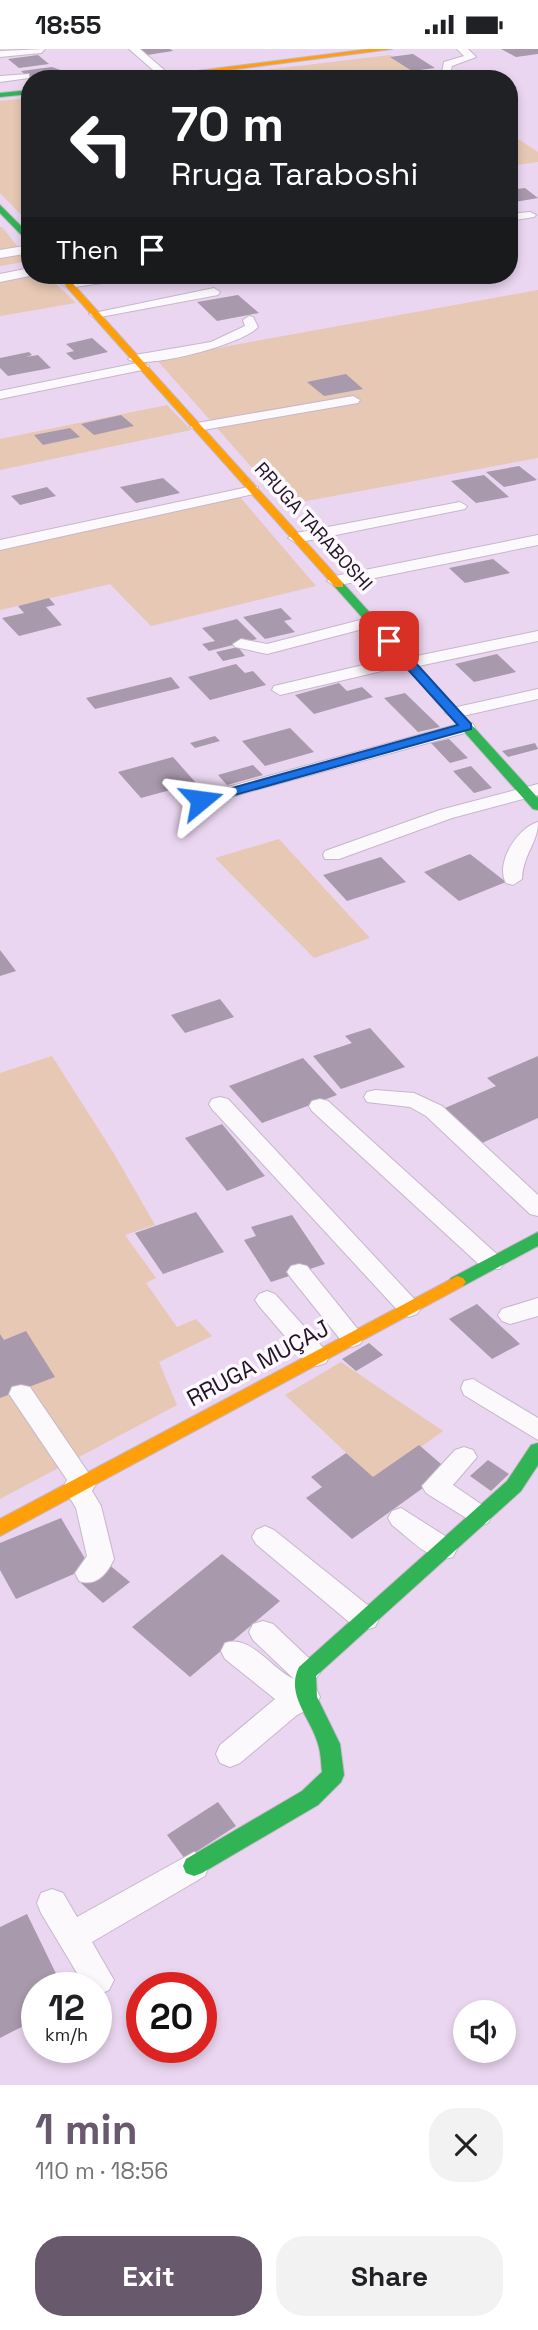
<!DOCTYPE html>
<html lang="en">
<head>
<meta charset="utf-8">
<style>
	body { margin:0; font-family:"Space Grotesk",sans-serif; background:#f2f2f2; color:#202124; height:100vh; display:flex; flex-direction:column; font-size:26px; white-space:nowrap }
	* { box-sizing:border-box; margin:0 }
	p { font-size:23px; color:#757577 }
	.icon { flex:none; width:38px; height:38px; fill:none; stroke:currentColor; stroke-width:2; stroke-linecap:round; stroke-linejoin:round }
	.map { position:relative; height:2036px; overflow:hidden }
	.drawer { display:flex; flex-direction:column; background:#fff; flex:1 }
	.drawer>* { flex:none }
	.hud { position:absolute; left:21px; top:21px; width:497px; height:214px; border-radius:28px; box-shadow:0 4px 10px #0003; background:#202124; color:#fff; overflow:hidden }
	.controls { position:absolute; left:453px; top:1951px; display:grid; gap:14px }
	.controls a { display:grid; place-items:center; width:63px; height:63px; border-radius:50%; background:#fff; box-shadow:0 4px 10px #0003; font-size:35px }
	.speed { position:absolute; left:21px; top:1923px; display:flex; gap:14px; font-size:35px; font-weight:700; text-align:center }
	.speed>* { display:grid; place-content:center; width:91px; height:91px; border-radius:50%; background:#fff; box-shadow:0 4px 10px #0003; line-height:1 }
	.speed small { font-size:18px; font-weight:400 }
	.speed .limit { border:10px solid #d22; background:#fff; color:#111 }
	.pin { position:absolute; display:grid; place-items:center; width:60px; height:60px; color:#fff; margin:-30px; border-radius:14px; box-shadow:0 4px 10px #0006 }
	.me { position:absolute; width:77px; margin:-38px; rotate:74deg; stroke-linejoin:round; filter:drop-shadow(0 0 5px #0008) }
	.turn { display:flex; align-items:center; gap:24px; height:147px; padding:0 35px; font-size:32px }
	.turn .icon { width:91px; height:91px; stroke-width:2.5 }
	.turn b { display:block; font-size:49px; line-height:60px }
	.then { display:flex; align-items:center; height:66px; padding:0 35px; background:#0003; gap:14px; font-size:26px }
	.round { display:grid; place-items:center; flex:none; width:74px; height:74px; border-radius:28px; background:#f2f2f2 }
	.overview { display:flex; align-items:center; justify-content:space-between; height:119px; padding:0 35px }
	h1 { font-size:42px; font-weight:800; line-height:52px; color:#68596d }
	.button { display:flex; gap:14px; margin-top:auto; padding:14px 35px }
	.button a { flex:1; height:80px; border-radius:28px; background:#68596d; color:#fff; font-size:28px; font-weight:800; line-height:80px; text-align:center }
	.button a+a { background:#f2f2f2; color:#202124 }
	.status { display:flex; justify-content:space-between; align-items:center; height:49px; padding:0 35px; background:#fff; direction:ltr }
	.status svg { height:19px; fill:currentColor }
	.map>svg:first-child { display:block }
	.green { fill:#e6c8b4 }
	.building { fill:#a899ac }
	.lines { fill:none; stroke-linecap:round; stroke-linejoin:round }
	.lane-casing { stroke:#c6b7ca; stroke-width:2 }
	.fast-casing { stroke:#c6b7ca; stroke-width:2 }
	.slow-casing { stroke:#c6b7ca; stroke-width:2 }
	.lane { fill:#fcf9fd; fill-rule:evenodd }
	.fast { fill:#30b455; fill-rule:evenodd }
	.slow { fill:#ff9f0a; fill-rule:evenodd }
	.route { fill:#1a73e8; stroke:#114b97; stroke-width:2 }
	.labels { text-anchor:middle; stroke-width:7; stroke-linejoin:round; paint-order:stroke }
	.far-street-label { font-size:19px; fill:#221526; stroke:#fdf9fe }
	.street-label { font-size:23px; fill:#221526; stroke:#fdf9fe }
</style>
</head>
<body>
<div class="status"><b>18:55</b><svg viewBox="0 0 49 12"><path d="M0 12V9h3v3zM5 12V6h3v6zM10 12V3h3v9zM15 12V0h3v12zM26 1h20v11H26zM47 4h2v5h-2z"/></svg></div>
<div class="map">
<svg width="538" height="2036" viewBox="0 0 538 2036">
	<rect width="100%" height="100%" fill="#ead6f0"/>
	<g class="green">
		<polygon points="390,6 426,30 188,30"/>
		<polygon points="30,49 30,175 0,144 0,52"/>
		<polygon points="509,84 538,103 538,113 509,117"/>
		<polygon points="0,178 2,178 29,212 0,217"/>
		<polygon points="30,226 47,226 76,254 0,267 0,231"/>
		<polygon points="538,241 538,409 285,456 156,310"/>
		<polygon points="167,356 191,381 0,421 0,390"/>
		<polygon points="240,448 316,537 151,577 110,535 0,561 0,501"/>
		<polygon points="279,790 370,889 314,909 215,809"/>
		<polygon points="52,1007 113,1103 155,1176 125,1186 156,1229 146,1234 177,1278 196,1270 212,1287 159,1313 177,1356 0,1450 0,1024"/>
		<polygon points="341,1313 443,1382 375,1431 285,1346"/>
	</g>
	<g class="building">
		<polygon points="138,0 170,0 173,2 147,6"/>
		<polygon points="501,0 538,0 538,5 516,8"/>
		<polygon points="413,5 435,19 412,22 390,8"/>
		<polygon points="38,6 49,15 19,19 8,10"/>
		<polygon points="52,18 66,23 58,24 61,27 30,30 21,22"/>
		<polygon points="525,139 538,149 509,154 509,141"/>
		<polygon points="178,226 220,226 224,229 188,235"/>
		<polygon points="238,246 259,264 217,272 197,253"/>
		<polygon points="92,289 108,303 74,311 66,304 74,302 66,295"/>
		<polygon points="29,303 32,306 26,308 38,306 51,319 8,327 0,319 0,309"/>
		<polygon points="346,325 363,340 324,347 307,333"/>
		<polygon points="121,366 134,377 94,386 81,375"/>
		<polygon points="70,379 80,388 43,396 34,386"/>
		<polygon points="519,417 537,431 504,438 486,423"/>
		<polygon points="484,426 509,448 476,454 451,432"/>
		<polygon points="163,429 180,444 136,454 120,438"/>
		<polygon points="47,438 56,447 20,456 11,447"/>
		<polygon points="493,510 510,524 465,534 449,519"/>
		<polygon points="49,549 55,556 46,558 62,576 19,587 2,569 24,564 18,557"/>
		<polygon points="281,559 292,570 284,572 295,583 265,590 243,568"/>
		<polygon points="237,570 257,590 209,602 202,595 215,592 202,579"/>
		<polygon points="238,598 245,607 223,612 216,603"/>
		<polygon points="497,605 516,623 474,633 455,615"/>
		<polygon points="236,615 245,624 253,622 266,636 210,651 188,628"/>
		<polygon points="171,628 180,639 95,660 86,649"/>
		<polygon points="339,634 347,642 362,638 373,648 314,665 295,646"/>
		<polygon points="405,644 440,678 418,683 384,649"/>
		<polygon points="290,679 314,703 265,717 242,692"/>
		<polygon points="215,687 220,692 195,699 190,694"/>
		<polygon points="449,690 468,709 450,714 431,694"/>
		<polygon points="535,694 538,700 508,708 502,702"/>
		<polygon points="173,708 196,734 141,749 118,723"/>
		<polygon points="253,716 263,726 227,736 218,726"/>
		<polygon points="471,717 492,739 474,744 453,722"/>
		<polygon points="470,805 506,833 459,852 424,823"/>
		<polygon points="381,808 406,833 347,852 323,826"/>
		<polygon points="0,901 16,922 0,927"/>
		<polygon points="220,950 234,968 185,984 171,966"/>
		<polygon points="370,979 405,1018 341,1040 313,1007 352,994 345,987"/>
		<polygon points="538,1007 538,1069 482,1094 445,1059 496,1037 487,1029"/>
		<polygon points="303,1009 337,1046 262,1074 229,1037"/>
		<polygon points="222,1075 265,1127 227,1142 185,1089"/>
		<polygon points="196,1163 224,1203 163,1225 135,1184"/>
		<polygon points="292,1166 325,1215 271,1233 244,1191 256,1187 251,1178"/>
		<polygon points="477,1255 520,1295 492,1310 449,1270"/>
		<polygon points="26,1282 55,1328 0,1349 0,1285 4,1291"/>
		<polygon points="369,1294 383,1306 356,1322 342,1310"/>
		<polygon points="419,1396 448,1421 352,1490 306,1449 322,1438 311,1428 346,1404 373,1428"/>
		<polygon points="488,1411 509,1425 491,1442 470,1427"/>
		<polygon points="61,1469 90,1518 16,1550 0,1521 0,1494"/>
		<polygon points="222,1505 280,1552 190,1628 132,1578"/>
		<polygon points="107,1514 130,1533 103,1554 81,1534"/>
		<polygon points="218,1753 236,1777 185,1810 167,1786"/>
		<polygon points="27,1865 63,1939 37,1939 37,1970 0,1989 0,1878"/>
	</g>
	<g class="lines">
		<g class="lane-casing">
			<g id="lane">
				<polygon points="45,0 41,4 0,8 0,2"/>
				<polygon points="129,0 140,0 170,26 161,28"/>
				<polygon points="457,0 468,0 476,8 452,17 449,28 441,28 444,13 464,7"/>
				<polygon points="29,25 29,29 0,33 0,27"/>
				<polygon points="530,163 536,166 534,168 509,172 509,165"/>
				<polygon points="30,196 30,204 0,209 0,201"/>
				<polygon points="30,219 30,226 34,226 0,233 0,225"/>
				<polygon points="106,226 135,226 129,230 68,239 62,235"/>
				<polygon points="214,239 220,243 218,246 95,269 89,265"/>
				<path d="M249,267L253,268L258,278C244,295 143,322 128,310L135,306L211,293L245,277L243,271Z"/>
				<polygon points="142,313 149,317 147,320 0,350 0,342"/>
				<polygon points="353,347 360,351 358,354 197,382 190,378 197,374"/>
				<polygon points="253,437 258,438 258,444 0,501 0,491"/>
				<polygon points="460,453 467,457 465,460 296,494 288,489 296,484"/>
				<polygon points="538,486 538,496 335,537 327,532 335,527"/>
				<polygon points="372,568 380,573 378,576 267,605 235,598 233,595 241,590 267,595"/>
				<polygon points="538,582 538,592 409,619 403,617 280,646 272,641 274,637 406,606 412,608"/>
				<polygon points="538,640 538,650 454,669 445,664 448,660"/>
				<polygon points="466,673 472,674 475,678 472,682 201,756 192,751 195,747"/>
				<polygon points="538,735 538,746 452,769 339,810 325,810 323,806 325,802 440,761"/>
				<path d="M538,773C538,794 523,805 522,830L513,836L506,834C495,814 517,779 538,773Z"/>
				<polygon points="375,1041 414,1044 442,1057 538,1146 538,1167 530,1165 426,1067 410,1058 367,1053 364,1048 367,1043"/>
				<polygon points="220,1048 228,1050 417,1253 421,1259 417,1265 409,1268 401,1265 212,1060 209,1055 212,1050"/>
				<polygon points="320,1050 328,1052 500,1208 504,1214 500,1220 484,1220 312,1062 309,1057 312,1052"/>
				<polygon points="299,1215 307,1217 360,1283 364,1289 360,1295 352,1298 344,1295 291,1229 287,1223 291,1217"/>
				<polygon points="267,1242 275,1245 326,1302 329,1308 326,1314 317,1317 308,1314 259,1257 255,1251 259,1245"/>
				<polygon points="538,1249 538,1267 510,1275 502,1272 498,1266 502,1260"/>
				<polygon points="473,1330 538,1369 538,1391 464,1346 461,1339 464,1332"/>
				<path d="M21,1336L30,1338L96,1435L92,1442L101,1457L114,1510C107,1525 96,1538 79,1532L75,1524L87,1507L76,1459L63,1438L67,1431L9,1345L12,1338Z"/>
				<polygon points="464,1398 473,1401 477,1408 453,1436 488,1460 492,1467 488,1474 479,1477 426,1444 422,1437 455,1401"/>
				<path d="M401,1459L453,1492L457,1500L453,1508C432,1515 409,1489 392,1476L388,1469L392,1462Z"/>
				<polygon points="265,1477 274,1481 375,1562 379,1570 375,1578 365,1581 355,1578 256,1495 252,1488 256,1481"/>
				<path d="M263,1572L273,1575L316,1616L320,1624L313,1633L320,1648L316,1656L297,1666L240,1714L230,1718L220,1714L216,1705L220,1696L275,1650L225,1610L221,1602L225,1594C251,1585 272,1621 294,1630L253,1591L249,1583L253,1575Z"/>
				<polygon points="194,1803 205,1807 209,1817 205,1827 92,1893 114,1931 109,1941 98,1946 96,1939 86,1939 41,1864 37,1854 41,1844 52,1840 63,1844 77,1868"/>
			</g>
		</g>
		<g class="fast-casing">
			<g id="fast">
				<polygon points="30,41 30,45 0,48 0,44"/>
				<polygon points="0,156 30,186 30,195 0,164"/>
				<polygon points="339,532 343,534 538,749 538,761 533,760 335,538 333,536"/>
				<polygon points="538,1183 538,1197 463,1237 451,1237 448,1233 451,1229"/>
				<path d="M538,1394V1416L521,1442L316,1627L317,1648L340,1695L344,1726L341,1733L318,1756L202,1824L194,1827L186,1824L183,1817L186,1810L302,1742L322,1723C321,1714 321,1704 318,1695C311,1669 285,1646 299,1618L507,1432L531,1396Z"/>
			</g>
		</g>
		<g class="slow-casing">
			<g id="slow">
				<polygon points="370,0 392,0 159,30 134,30"/>
				<polygon points="56,226 65,226 343,534 343,538 335,538"/>
				<polygon points="457,1227 463,1229 466,1233 463,1237 0,1487 0,1470"/>
			</g>
		</g>
		<use href="#lane" class="lane"/>
		<use href="#fast" class="fast"/>
		<use href="#slow" class="slow"/>
	</g>
	<polygon class="route" points="385,590 394,590 471,675 471,680 206,754 196,754 196,749 458,676 385,595"/>
	<g class="labels">
		<g class="far-street-label">
			<text transform="translate(314 477) rotate(48)" y="7">RRUGA TARABOSHI</text>
		</g>
		<g class="street-label">
			<text transform="translate(258 1314) rotate(-28)" y="8">RRUGA MUÇAJ</text>
		</g>
	</g>
</svg>
<div class="controls">
<a><svg class="icon" aria-label="sound" viewBox="0 0 24 24"><path d="M4 9h4l5-4v14l-5-4H4zM17 9q2 3 0 6"/></svg></a>
</div>
<div class="speed"><div>12<small>km/h</small></div><div class="limit">20</div></div>
<div class="pin" style="left:389px;top:592px;background:#d93025"><svg class="icon" aria-label="arrive" viewBox="0 0 24 24"><path d="M6 21V4h12l-3 4 3 4H6"/></svg></div>
<svg class="me" style="left:201px;top:751px" viewBox="-20 -20 40 40"><path d="M0-17L14 15 0 8-14 15z" fill="#1a73e8" stroke="#fff" stroke-width="4"/></svg>
<div class="hud">
<div class="turn"><svg class="icon" aria-label="left" viewBox="0 0 24 24"><path d="M17 20v-9H6M10 6l-5 5 5 5"/></svg><div><b>70 m</b>Rruga Taraboshi</div></div>
<div class="then">Then<svg class="icon" aria-label="arrive" viewBox="0 0 24 24"><path d="M6 21V4h12l-3 4 3 4H6"/></svg></div>
</div>
</div>
<section class="drawer">
<div class="overview"><div><h1>1 min</h1><p>110 m · 18:56</p></div><a class="round"><svg class="icon" aria-label="close" viewBox="0 0 24 24"><path d="M6 6l12 12M18 6L6 18"/></svg></a></div>
<div class="button"><a>Exit</a><a>Share</a></div>
</section>
</body>
</html>
